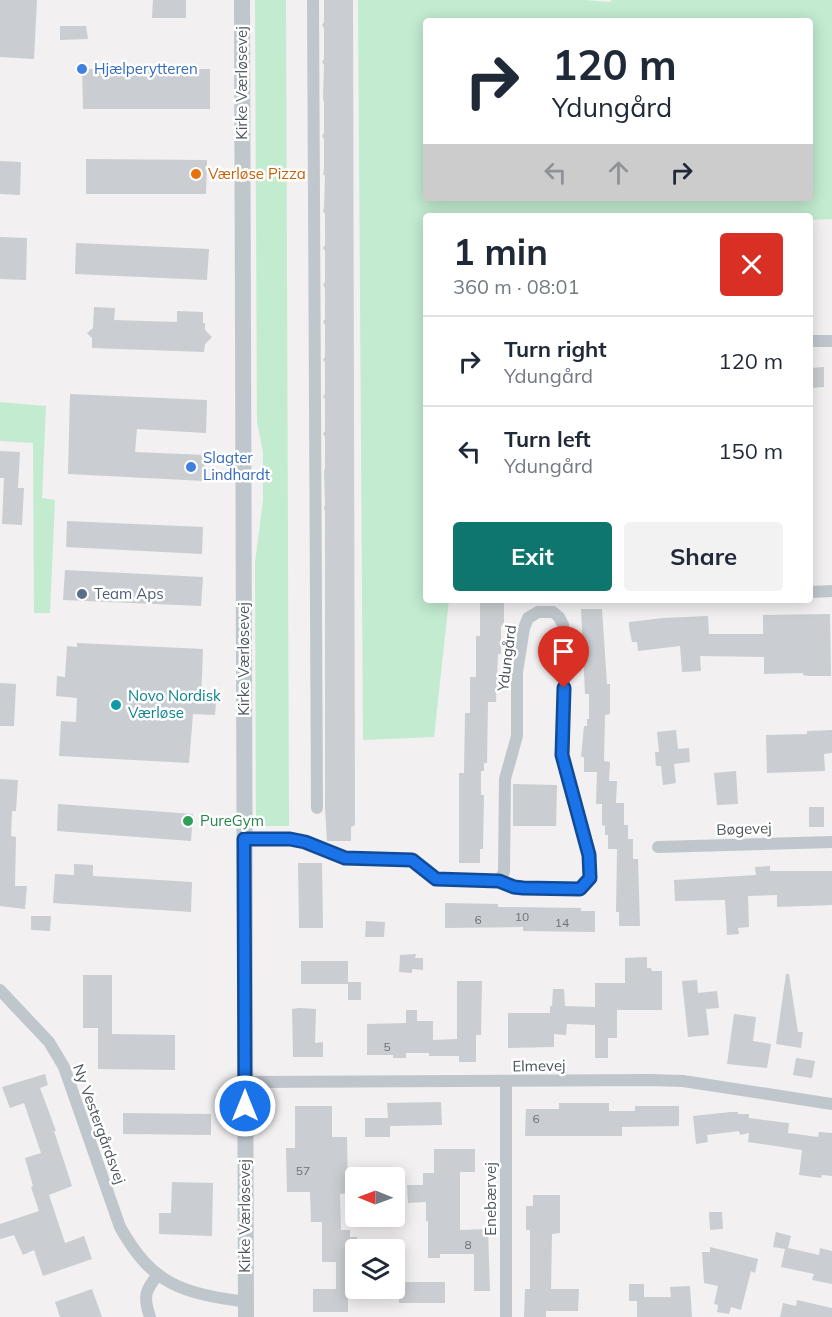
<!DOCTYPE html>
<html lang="en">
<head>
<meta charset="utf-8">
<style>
	body { margin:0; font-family:Mulish,sans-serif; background:#f2f2f3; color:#1f2937; height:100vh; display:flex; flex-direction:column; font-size:22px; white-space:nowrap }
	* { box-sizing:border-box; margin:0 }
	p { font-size:20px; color:#747a83 }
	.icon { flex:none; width:33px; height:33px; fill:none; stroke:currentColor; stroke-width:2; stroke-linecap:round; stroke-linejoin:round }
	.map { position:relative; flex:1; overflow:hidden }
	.drawer { position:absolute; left:423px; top:213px; width:390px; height:390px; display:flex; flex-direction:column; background:#fff; border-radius:6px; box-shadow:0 3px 15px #0003 }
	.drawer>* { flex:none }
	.guide { position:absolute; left:423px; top:18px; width:390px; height:183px; border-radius:6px; box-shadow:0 3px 15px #0003; background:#fff; color:#1f2937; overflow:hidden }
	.needle { width:39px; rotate:271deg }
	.controls { position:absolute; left:345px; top:1167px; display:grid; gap:12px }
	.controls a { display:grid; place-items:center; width:60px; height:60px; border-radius:6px; background:#fff; box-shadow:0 3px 15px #0003; font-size:30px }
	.pin { position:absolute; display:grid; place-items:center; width:51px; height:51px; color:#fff; margin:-62px -26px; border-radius:50% 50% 50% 0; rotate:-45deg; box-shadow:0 0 6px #0007 }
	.pin .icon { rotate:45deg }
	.me { position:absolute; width:66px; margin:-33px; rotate:0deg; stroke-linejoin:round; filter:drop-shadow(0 0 4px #0008) }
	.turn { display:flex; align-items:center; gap:21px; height:126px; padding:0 30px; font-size:27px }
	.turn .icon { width:78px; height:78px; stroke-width:2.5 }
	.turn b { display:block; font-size:42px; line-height:51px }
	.lanes { display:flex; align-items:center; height:57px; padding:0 30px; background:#0003; justify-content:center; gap:30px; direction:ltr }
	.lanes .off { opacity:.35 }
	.round { display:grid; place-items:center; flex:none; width:63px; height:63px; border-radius:6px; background:#f2f2f3 }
	.summary { display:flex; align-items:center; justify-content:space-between; height:102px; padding:0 30px }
	h1 { font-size:36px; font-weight:700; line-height:45px }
	.button { display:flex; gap:12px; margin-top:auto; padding:12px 30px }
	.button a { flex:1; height:69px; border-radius:6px; background:#0f766e; color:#fff; font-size:24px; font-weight:700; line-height:69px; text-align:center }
	.button a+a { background:#f2f2f3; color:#1f2937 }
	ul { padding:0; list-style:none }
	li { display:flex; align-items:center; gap:18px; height:90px; padding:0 30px; border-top:2px solid #e0e1e3 }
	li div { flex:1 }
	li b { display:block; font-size:22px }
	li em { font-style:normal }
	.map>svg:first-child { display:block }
	.green { fill:#c2ebd0; fill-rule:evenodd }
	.building { fill:#cacdd1 }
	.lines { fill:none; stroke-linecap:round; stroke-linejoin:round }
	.minor { stroke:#bfc7cd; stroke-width:12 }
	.tertiary { stroke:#bfc7cd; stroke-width:16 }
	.route-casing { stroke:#114b97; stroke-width:15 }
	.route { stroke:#1a73e8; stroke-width:10 }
	.shop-dot { fill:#3f7fe0; stroke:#fff; stroke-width:2 }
	.food-dot { fill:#e8710a; stroke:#fff; stroke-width:2 }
	.service-dot { fill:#5c6f8a; stroke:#fff; stroke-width:2 }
	.culture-dot { fill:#0f9aa8; stroke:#fff; stroke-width:2 }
	.leisure-dot { fill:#2e9e5b; stroke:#fff; stroke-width:2 }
	.labels { text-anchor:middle; stroke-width:5; stroke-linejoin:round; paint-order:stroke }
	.number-label { font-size:12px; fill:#697278 }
	.shop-label { font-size:15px; fill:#366cbe; stroke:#fff; text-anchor:start }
	.street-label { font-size:15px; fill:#49545b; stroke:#fff }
	.food-label { font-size:15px; fill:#c56008; stroke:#fff; text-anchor:start }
	.service-label { font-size:15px; fill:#4e5e75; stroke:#fff; text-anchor:start }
	.culture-label { font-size:15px; fill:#0d838f; stroke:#fff; text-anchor:start }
	.leisure-label { font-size:15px; fill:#27864d; stroke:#fff; text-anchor:start }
</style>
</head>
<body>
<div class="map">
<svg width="832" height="1317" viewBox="0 0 832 1317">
	<rect width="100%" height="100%" fill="#f2f0f0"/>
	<g class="green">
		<polygon points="255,0 286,0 289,826 256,826 255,563 263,500 263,452 257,422"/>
		<path d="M358,0H585L610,2L612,0H832V219L810,220V216H426V600H449L434,737L363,740ZM426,21H810V198H426Z"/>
		<polygon points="0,402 46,406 42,498 55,500 50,613 34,613 33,443 0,441"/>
	</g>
	<g class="building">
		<polygon points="0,0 37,0 34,59 0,57"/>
		<polygon points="153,0 186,0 186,18 152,18"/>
		<polygon points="324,0 353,0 355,825 351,827 351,841 327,841 325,808 325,511 324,508 325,505 324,471 325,468 325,437 323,434 325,431 325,399 323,397 325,394 325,362 323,360 325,357 325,325 323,322 325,319 325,288 323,285 325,282 325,251 323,248 325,245 325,214 323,211 324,208 325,176 323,174 324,170 324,139 322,136 324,133 324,102 323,99 324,65 322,62 324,59 324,28 322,25 324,22"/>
		<polygon points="60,26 86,26 88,39 60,40"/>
		<polygon points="82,69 210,69 210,109 83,109"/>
		<polygon points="86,159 207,160 206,194 86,194"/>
		<polygon points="0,161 21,162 20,195 0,194"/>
		<polygon points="0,237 27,238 26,280 0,279"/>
		<polygon points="76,243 209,249 207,280 75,274"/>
		<polygon points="94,307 115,308 114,320 177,322 177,311 203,312 203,323 205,323 205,330 212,337 205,344 204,352 92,348 92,338 87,333 93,328"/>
		<polygon points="824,367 824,387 810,388 810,368"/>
		<polygon points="70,394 207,400 206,433 137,429 135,452 205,455 204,481 68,474"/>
		<polygon points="0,451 20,452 18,488 24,488 22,525 2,524 4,478 0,478"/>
		<polygon points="67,521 203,527 202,554 66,547"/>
		<polygon points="65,570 203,577 201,606 63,600"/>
		<polygon points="480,600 504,600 504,626 501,626 501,654 498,654 496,702 488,702 487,763 484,763 484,771 481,771 481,795 484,795 483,849 480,849 480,863 459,863 459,773 464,773 465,713 470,713 470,677 476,677 476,636 480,636"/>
		<polygon points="581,609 602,609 607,684 610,684 610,714 605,715 604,761 610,762 609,781 617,781 616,803 624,803 624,825 628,825 628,839 633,839 633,859 638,859 640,926 619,926 619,912 616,912 617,849 608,849 608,835 605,835 605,826 602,825 602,804 596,804 597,772 584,772 584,757 581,757 584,726 587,726 587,719 589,719 589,694 585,694"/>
		<polygon points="830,614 831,676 808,676 803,675 803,673 764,674 764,657 700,656 701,671 682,672 680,646 638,651 637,642 632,642 629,627 629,622 663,618 708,616 709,634 763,634 763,615"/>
		<polygon points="77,643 203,649 201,701 216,702 215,715 193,714 189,763 59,756 61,721 76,722 77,698 56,696 57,676 65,677 67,646 77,647"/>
		<polygon points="0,683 16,684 14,726 0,726"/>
		<polygon points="676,730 678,749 689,748 690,762 674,764 676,783 663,785 661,766 656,766 655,752 659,752 657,732"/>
		<polygon points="832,730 832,753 824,754 825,771 767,773 766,735 807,734 807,731"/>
		<polygon points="736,771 738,804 717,805 714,773"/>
		<polygon points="0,779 18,780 16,811 12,811 11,836 16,837 15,886 27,886 25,909 0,906"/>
		<polygon points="513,784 557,785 556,826 513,826"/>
		<polygon points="58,804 193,814 191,841 57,831"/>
		<rect x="809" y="807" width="15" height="20"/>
		<polygon points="298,863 322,863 323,928 299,928"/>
		<polygon points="74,864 93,865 93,876 192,882 191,912 53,903 55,874 74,875"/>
		<polygon points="770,866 770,871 832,871 832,905 777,907 777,895 748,896 749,927 738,928 739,934 727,935 725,900 675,901 674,880 756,875 755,867"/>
		<polygon points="445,903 498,904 498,907 581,908 581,911 595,911 595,932 523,931 523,927 445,928"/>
		<polygon points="31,916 51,916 50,931 31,930"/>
		<polygon points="366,921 385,922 384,937 365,937"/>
		<polygon points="416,954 415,958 423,958 423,970 412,969 412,973 399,972 400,955"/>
		<polygon points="647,957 647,968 651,968 652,971 662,971 662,1010 617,1010 617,1038 608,1038 608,1058 595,1058 595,1025 567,1024 566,1035 554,1034 554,1047 508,1048 508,1013 550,1013 550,1006 552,1006 553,989 564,989 565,1006 595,1007 595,983 625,983 625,958"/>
		<rect x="301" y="961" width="47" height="23"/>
		<polygon points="786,974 789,974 798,1032 803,1032 801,1048 776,1044"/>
		<polygon points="83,975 112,975 112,1034 175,1035 175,1070 98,1069 98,1028 83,1028"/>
		<polygon points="697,980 698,993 717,991 719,1008 706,1009 709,1035 688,1037 682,981"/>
		<polygon points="457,981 482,981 481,1035 476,1035 476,1062 459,1062 459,1056 429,1056 429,1053 406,1053 406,1058 393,1058 393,1055 367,1055 367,1024 406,1023 406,1010 417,1010 417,1021 433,1021 433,1040 457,1039"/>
		<rect x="348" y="982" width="13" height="18"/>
		<polygon points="299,1008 316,1009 315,1043 323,1042 323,1057 293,1057 292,1009"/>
		<polygon points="734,1014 756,1017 753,1041 771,1044 767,1068 727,1064"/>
		<polygon points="796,1058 815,1061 812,1078 793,1075"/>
		<polygon points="45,1074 48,1085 40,1088 56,1131 54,1131 72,1186 49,1195 65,1243 84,1236 92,1259 43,1276 34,1250 23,1255 14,1235 0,1239 0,1224 39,1211 31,1187 33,1186 25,1158 41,1153 24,1103 10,1108 2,1087"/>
		<polygon points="441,1102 442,1125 390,1126 390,1137 365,1137 365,1118 388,1118 387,1103"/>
		<polygon points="559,1103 609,1103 609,1111 635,1111 635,1106 679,1106 679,1126 622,1127 622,1136 525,1136 526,1109 559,1109"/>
		<polygon points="295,1106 332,1106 332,1137 347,1137 348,1193 340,1194 341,1230 350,1230 350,1237 357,1237 357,1250 356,1292 348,1292 348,1312 313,1312 313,1289 336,1289 336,1262 322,1262 322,1222 311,1222 310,1192 287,1192 286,1148 295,1148"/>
		<polygon points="731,1112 738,1112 738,1114 749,1114 749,1118 789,1123 788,1133 818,1137 819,1132 832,1133 832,1176 822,1175 821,1178 799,1175 802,1150 748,1142 749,1133 740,1135 739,1131 707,1135 708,1142 696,1144 693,1116"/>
		<polygon points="123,1113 211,1114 211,1135 123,1134"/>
		<polygon points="434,1149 475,1149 475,1172 460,1172 460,1230 488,1229 490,1291 474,1291 474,1254 440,1254 440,1258 428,1258 428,1221 426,1221 426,1202 408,1203 407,1185 423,1185 423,1173 434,1173"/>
		<polygon points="172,1182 213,1183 212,1236 159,1234 159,1213 171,1213"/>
		<polygon points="533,1195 560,1195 560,1233 552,1234 551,1289 579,1289 578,1311 546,1311 546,1317 524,1317 525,1289 530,1289 530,1230 526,1230 526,1206 533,1206"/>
		<polygon points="709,1212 722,1212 723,1229 710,1230"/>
		<polygon points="776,1232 791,1236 788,1248 819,1255 820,1248 832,1251 832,1284 812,1280 814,1274 781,1267 785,1249 773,1247"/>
		<polygon points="710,1247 758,1259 755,1273 751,1271 741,1310 731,1307 729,1314 717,1312 718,1305 714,1304 718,1286 704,1283 702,1252 710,1252"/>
		<rect x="399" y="1282" width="46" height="21"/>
		<polygon points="629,1284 644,1284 644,1297 671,1297 670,1287 690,1286 692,1317 637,1317 637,1301 629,1301"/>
		<polygon points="92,1289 102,1317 60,1317 55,1302"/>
		<polygon points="797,1300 832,1308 832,1317 780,1317 783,1303 796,1306"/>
	</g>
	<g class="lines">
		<g class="minor">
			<polyline points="313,0 317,808"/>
			<polyline points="810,341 832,341"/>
			<polyline points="810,592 832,591"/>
			<polyline points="244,839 290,839 305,842 345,858 412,860 436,879 499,881 514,887 523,888 580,889 590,878 589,855 562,755 565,643 563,625 559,617 553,612 538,612 528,618 524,628 517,672 517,736 505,779 504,872 499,881"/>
			<polyline points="658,847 832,842"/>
			<path d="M0,990L49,1042L64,1067L120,1227C153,1286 183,1293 246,1302"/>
			<polyline points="506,1081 506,1317"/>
			<polyline points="245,1082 650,1080 683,1081 832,1104"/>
			<path d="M150,1317C143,1297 145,1290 158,1275"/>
		</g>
		<polyline class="tertiary" points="242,0 246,1317"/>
	</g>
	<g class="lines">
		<g class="route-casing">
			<polyline id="route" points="245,1106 244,839 290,839 305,842 345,858 412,860 436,879 499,881 514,887 523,888 580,889 590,878 589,855 562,755 564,688"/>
		</g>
		<use href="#route" class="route"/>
	</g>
	<g class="shop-dot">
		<circle cx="82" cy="69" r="6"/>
		<circle cx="191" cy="467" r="6"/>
	</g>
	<circle class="food-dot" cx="196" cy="174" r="6"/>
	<circle class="service-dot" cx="82" cy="594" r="6"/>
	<circle class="culture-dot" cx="116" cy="705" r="6"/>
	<circle class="leisure-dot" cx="188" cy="821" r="6"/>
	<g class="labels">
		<g class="number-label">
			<text x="522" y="921">10</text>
			<text x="478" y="924">6</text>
			<text x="562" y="927">14</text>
			<text x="387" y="1051">5</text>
			<text x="536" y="1123">6</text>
			<text x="303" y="1175">57</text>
			<text x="468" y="1249">8</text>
		</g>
		<g class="shop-label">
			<text x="94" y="74">Hjælperytteren</text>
			<text x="203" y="463">Slagter<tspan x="203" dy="17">Lindhardt</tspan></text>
		</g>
		<g class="street-label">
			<text transform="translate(242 83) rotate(-90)" y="5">Kirke Værløsevej</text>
			<text transform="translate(507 658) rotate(-83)" y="5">Ydungård</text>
			<text transform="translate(244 659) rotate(-90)" y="5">Kirke Værløsevej</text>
			<text transform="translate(744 829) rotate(-2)" y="5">Bøgevej</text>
			<text transform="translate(539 1066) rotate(-1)" y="5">Elmevej</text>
			<text transform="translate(99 1124) rotate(70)" y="5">Ny Vestergårdsvej</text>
			<text transform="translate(491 1199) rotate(-90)" y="5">Enebærvej</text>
			<text transform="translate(245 1216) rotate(-90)" y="5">Kirke Værløsevej</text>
		</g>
		<g class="food-label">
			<text x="208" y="179">Værløse Pizza</text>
		</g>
		<g class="service-label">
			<text x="94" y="599">Team Aps</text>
		</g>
		<g class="culture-label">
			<text x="128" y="701">Novo Nordisk<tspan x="128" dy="17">Værløse</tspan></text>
		</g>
		<g class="leisure-label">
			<text x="200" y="826">PureGym</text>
		</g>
	</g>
</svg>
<div class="controls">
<a><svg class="needle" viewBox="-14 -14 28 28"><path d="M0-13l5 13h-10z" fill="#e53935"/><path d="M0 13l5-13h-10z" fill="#747a83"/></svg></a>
<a><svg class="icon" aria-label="layers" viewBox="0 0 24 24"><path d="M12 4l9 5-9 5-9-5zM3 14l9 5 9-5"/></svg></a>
</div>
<div class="pin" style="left:564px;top:688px;background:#d93025"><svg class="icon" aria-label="arrive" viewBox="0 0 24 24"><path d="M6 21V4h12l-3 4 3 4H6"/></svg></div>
<svg class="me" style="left:245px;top:1106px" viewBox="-20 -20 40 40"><circle r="17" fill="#1a73e8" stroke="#fff" stroke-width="3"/><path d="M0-11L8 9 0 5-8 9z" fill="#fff"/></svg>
<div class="guide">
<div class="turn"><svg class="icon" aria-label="right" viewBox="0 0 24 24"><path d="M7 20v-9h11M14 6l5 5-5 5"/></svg><div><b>120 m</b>Ydungård</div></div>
<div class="lanes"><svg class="icon off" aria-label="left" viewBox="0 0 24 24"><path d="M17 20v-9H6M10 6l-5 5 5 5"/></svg><svg class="icon off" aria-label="ahead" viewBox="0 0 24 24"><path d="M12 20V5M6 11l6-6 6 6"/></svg><svg class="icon" aria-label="right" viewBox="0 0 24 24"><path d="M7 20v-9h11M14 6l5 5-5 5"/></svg></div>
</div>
<section class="drawer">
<div class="summary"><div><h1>1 min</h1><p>360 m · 08:01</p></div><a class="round" style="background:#d93025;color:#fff"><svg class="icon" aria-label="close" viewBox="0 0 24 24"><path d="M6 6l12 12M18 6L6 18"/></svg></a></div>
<ul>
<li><svg class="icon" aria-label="right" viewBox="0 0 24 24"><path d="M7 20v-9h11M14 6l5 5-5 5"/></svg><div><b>Turn right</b><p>Ydungård</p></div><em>120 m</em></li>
<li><svg class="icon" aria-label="left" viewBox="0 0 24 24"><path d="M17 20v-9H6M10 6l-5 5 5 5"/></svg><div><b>Turn left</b><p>Ydungård</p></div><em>150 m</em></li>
</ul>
<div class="button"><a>Exit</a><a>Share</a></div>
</section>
</div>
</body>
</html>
